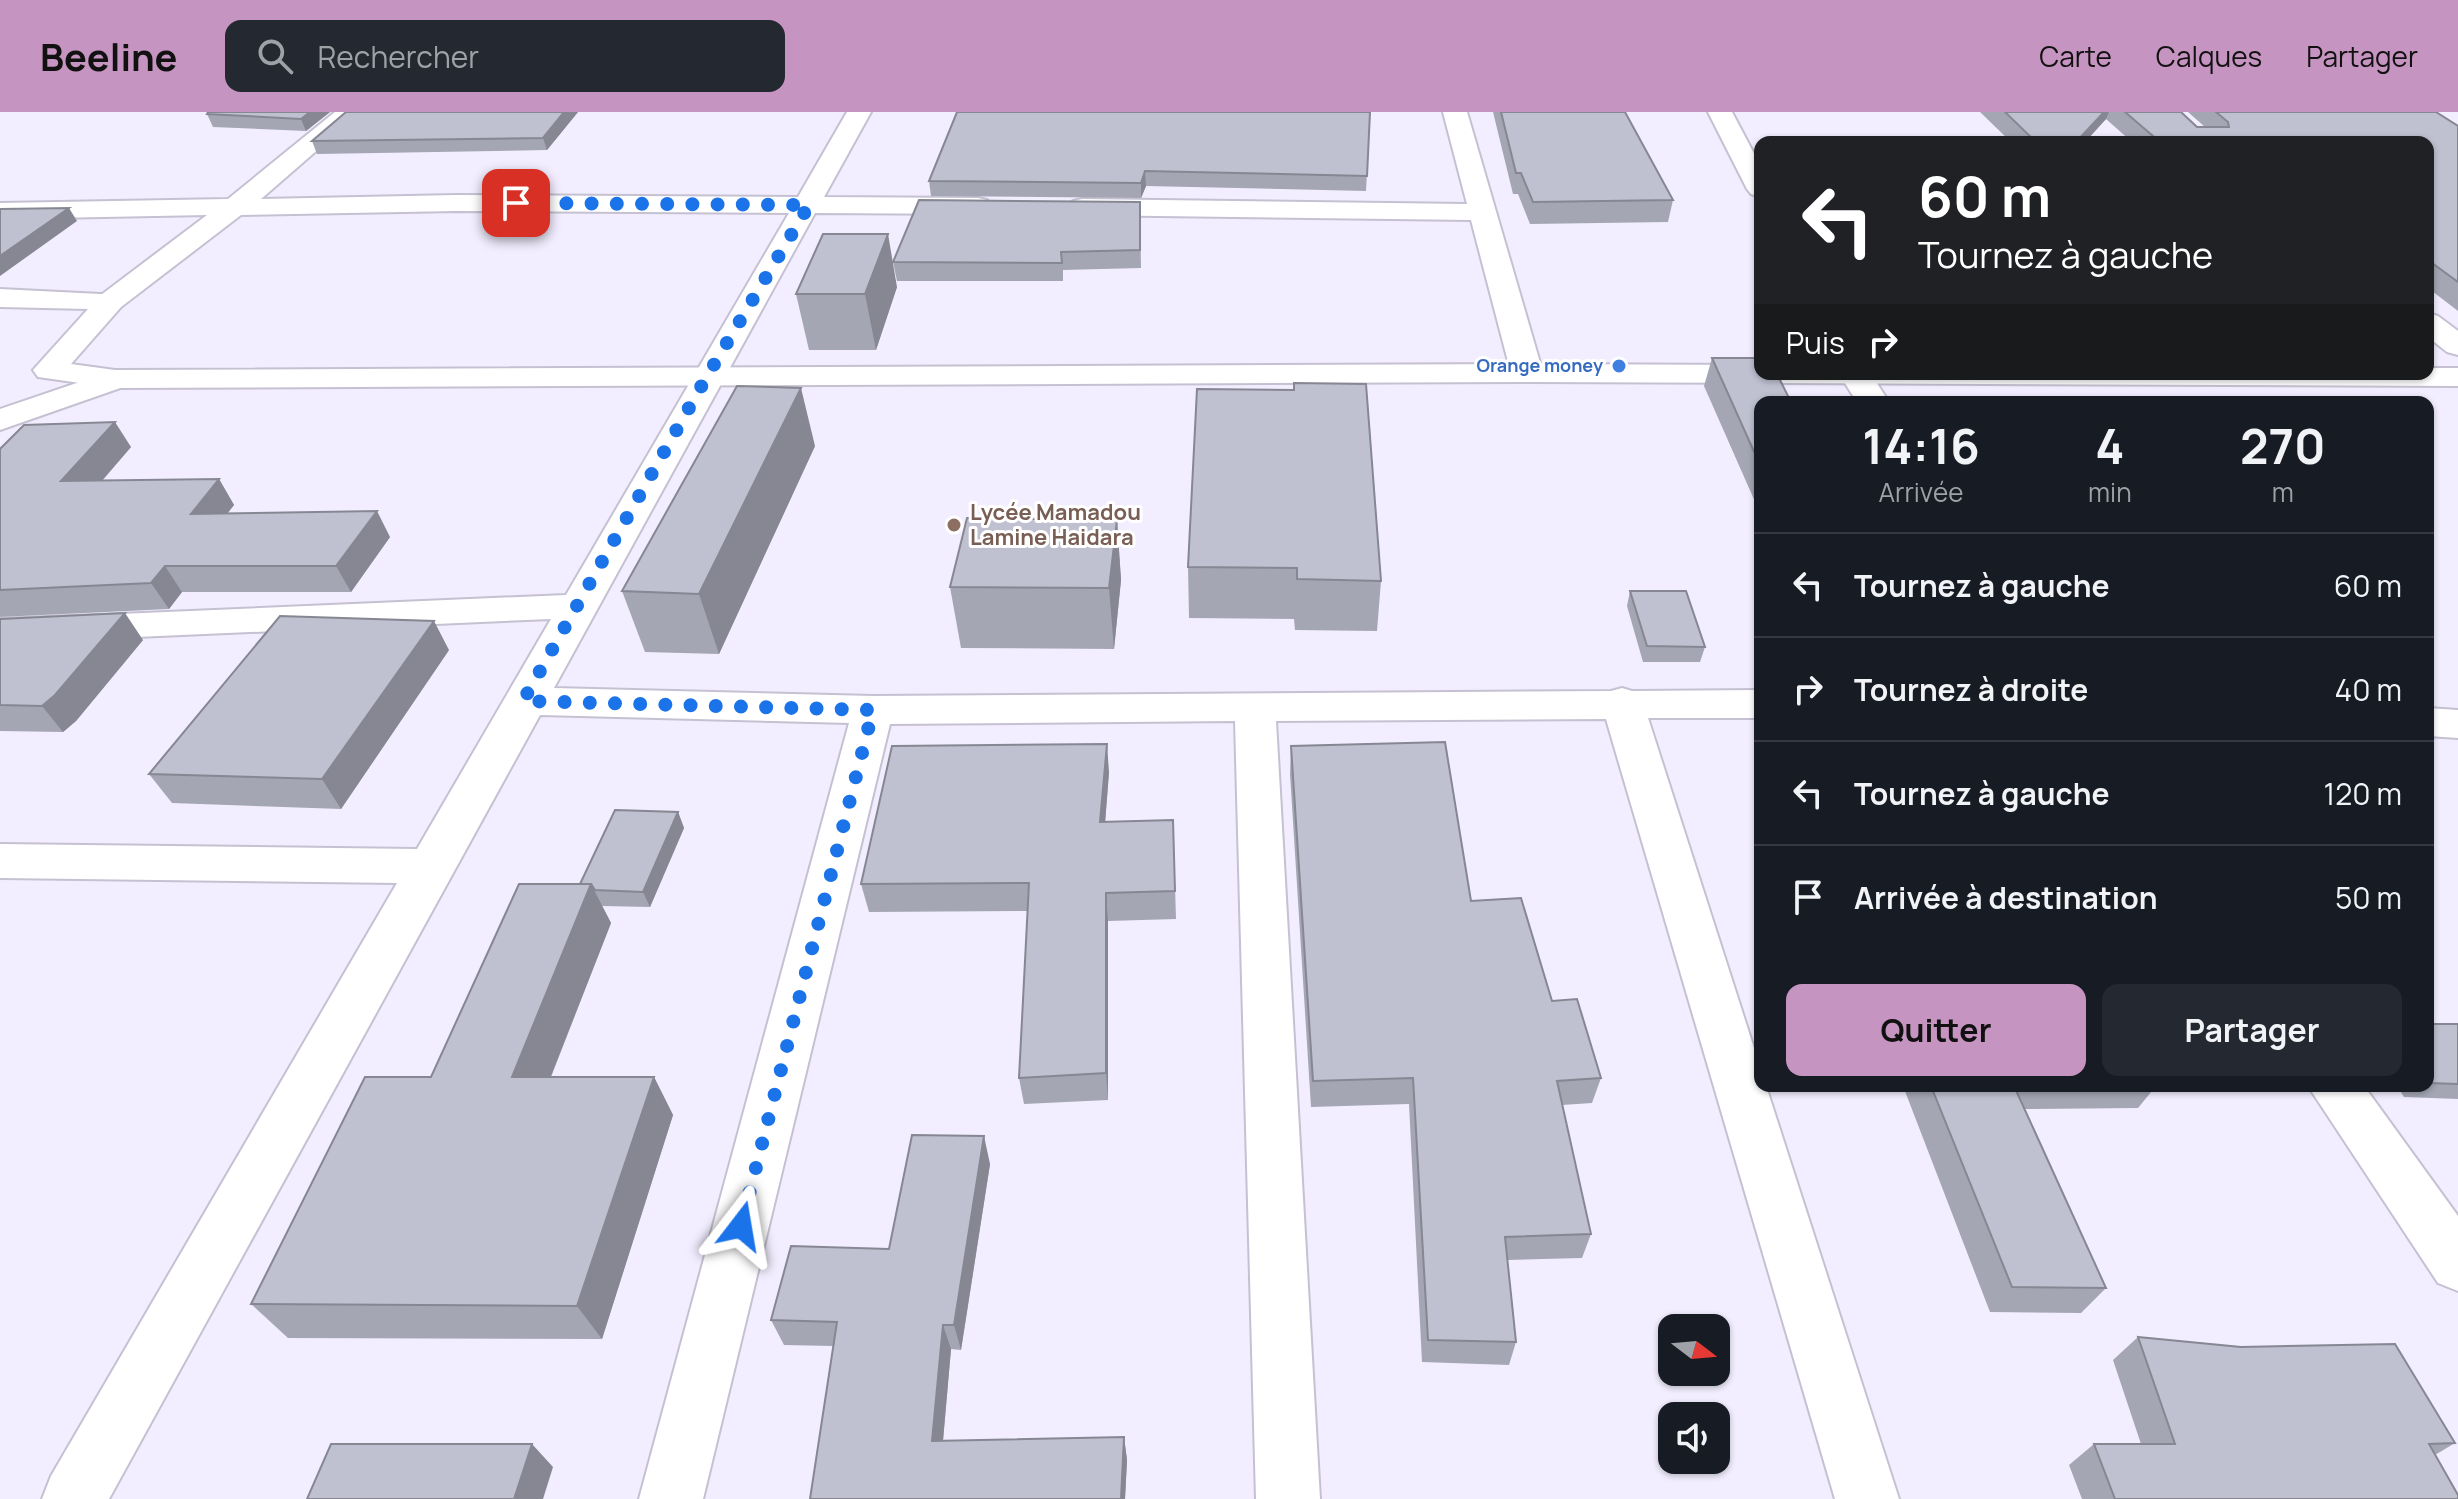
<!DOCTYPE html>
<html lang="fr">
<head>
<meta charset="utf-8">
<style>
	body { margin:0; font-family:Manrope,sans-serif; background:#242831; color:#f1f3f6; height:100vh; display:flex; flex-direction:column; font-size:30px; white-space:nowrap }
	* { box-sizing:border-box; margin:0 }
	p { font-size:26px; color:#9ea1a6 }
	.icon { flex:none; width:44px; height:44px; fill:none; stroke:currentColor; stroke-width:2; stroke-linecap:round; stroke-linejoin:round }
	.map { position:relative; flex:1; overflow:hidden }
	.sheet { position:absolute; left:1754px; top:284px; width:680px; height:696px; display:flex; flex-direction:column; background:#171b24; border-radius:16px; box-shadow:0 2px 6px #0004 }
	.sheet>* { flex:none }
	.guide { position:absolute; left:1754px; top:24px; width:680px; height:244px; border-radius:16px; box-shadow:0 2px 6px #0004; background:#202124; color:#fff; overflow:hidden }
	.needle { width:52px; rotate:106deg }
	.controls { position:absolute; left:1658px; top:1202px; display:grid; gap:16px }
	.controls a { display:grid; place-items:center; width:72px; height:72px; border-radius:16px; background:#171b24; box-shadow:0 2px 6px #0004; font-size:40px }
	.pin { position:absolute; display:grid; place-items:center; width:68px; height:68px; color:#fff; margin:-34px; border-radius:16px; box-shadow:0 4px 12px #0006 }
	.me { position:absolute; width:88px; margin:-44px; rotate:14deg; stroke-linejoin:round; filter:drop-shadow(0 0 6px #0008) }
	.turn { display:flex; align-items:center; gap:28px; height:168px; padding:0 32px; font-size:36px }
	.turn .icon { width:104px; height:104px; stroke-width:2.5 }
	.turn b { display:block; font-size:56px; line-height:68px }
	.then { display:flex; align-items:center; height:76px; padding:0 32px; background:#0003; gap:16px; font-size:30px }
	.eta { display:flex; justify-content:space-evenly; align-items:center; height:136px; text-align:center }
	.eta b { font-size:48px; font-weight:700; line-height:56px }
	.button { display:flex; gap:16px; margin-top:auto; padding:16px 32px }
	.button a { flex:1; height:92px; border-radius:16px; background:#c694c0; color:#111; font-size:32px; font-weight:700; line-height:92px; text-align:center }
	.button a+a { background:#242831; color:#f1f3f6 }
	ul { padding:0; list-style:none }
	li { display:flex; align-items:center; gap:24px; height:104px; padding:0 32px; border-top:2px solid #363941 }
	li div { flex:1 }
	li b { display:block; font-size:30px }
	li em { font-style:normal }
	header { display:flex; align-items:center; gap:48px; box-sizing:border-box; height:112px; padding:0 40px; background:#c694c0; color:#111 }
	header strong { font-size:38px }
	nav { display:flex; gap:44px; margin-inline-start:auto; font-size:28px }
	.search { width:560px; height:72px; background:#242831; display:flex; align-items:center; gap:20px; box-sizing:border-box; padding:0 28px; border-radius:16px; color:#9ea1a6; font-size:30px }
	.map>svg:first-child { display:block }
	.lines { fill:none; stroke-linecap:round; stroke-linejoin:round }
	.minor-casing { stroke:#c5c1d2; stroke-width:4 }
	.tertiary-casing { stroke:#c5c1d2; stroke-width:4 }
	.minor { fill:#fff; fill-rule:evenodd }
	.tertiary { fill:#fff; fill-rule:evenodd }
	.wall { fill:#a4a6b4 }
	.shaded-wall { fill:#868792 }
	.building { fill:#bfc1d1; stroke:#868792; stroke-width:2 }
	.route { stroke:#1a73e8; stroke-width:14; stroke-dasharray:0 25.2 }
	.shop-dot { fill:#3f7fe0; stroke:#fff; stroke-width:3 }
	.education-dot { fill:#8d6e63; stroke:#fff; stroke-width:3 }
	.labels { text-anchor:middle; stroke-width:6; stroke-linejoin:round; paint-order:stroke }
	.far-shop-label { font-size:18px; font-weight:bold; fill:#366cbe; stroke:#fff; text-anchor:end }
	.education-label { font-size:22px; font-weight:bold; fill:#785e54; stroke:#fff; text-anchor:start }
</style>
</head>
<body>
<header>
<strong>Beeline</strong>
<div class="search"><svg class="icon" aria-label="search" viewBox="0 0 24 24"><circle cx="10" cy="10" r="6"/><path d="M15 15l6 6"/></svg>Rechercher</div>
<nav><a>Carte</a><a>Calques</a><a>Partager</a></nav>
</header>
<div class="map">
<svg width="2458" height="1387" viewBox="0 0 2458 1387">
	<rect width="100%" height="100%" fill="#f2eeff"/>
	<g class="lines">
		<g class="minor-casing">
			<g id="minor">
				<polygon points="335,0 361,0 261,87 457,83 798,85 847,0 871,0 824,85 978,86 987,88 991,94 987,100 978,102 815,101 554,576 873,584 1611,579 1622,576 1632,579 1760,578 1760,606 1648,606 1760,955 1760,974 1766,974 1899,1387 1835,1387 1606,607 1276,609 1320,1387 1256,1387 1235,609 890,612 703,1387 639,1387 849,611 540,603 109,1387 42,1387 51,1364 397,771 0,766 0,732 417,737 551,507 0,531 0,507 566,483 789,101 457,99 241,103 121,195 111,198 101,195 97,189 101,183 207,103 0,107 0,91 228,87"/>
				<polygon points="1443,0 1467,0 1543,261 1538,268 1527,270 1516,268 1511,261 1471,108 1082,103 1073,101 1069,95 1073,89 1082,87 1467,92"/>
				<polygon points="1708,0 1732,0 1760,53 1760,85 1751,82 1747,77"/>
				<polygon points="2428,201 2438,204 2458,219 2458,243 2447,240 2428,225"/>
				<polygon points="115,258 126,260 131,267 126,274 0,318 0,297"/>
				<polygon points="1839,262 1871,262 1889,290 1857,290"/>
				<polygon points="2428,596 2458,598 2458,626 2428,624"/>
				<polygon points="2308,974 2364,974 2458,1104 2458,1179 2438,1171"/>
			</g>
		</g>
		<g class="tertiary-casing">
			<polygon id="tertiary" points="0,177 121,183 125,189 121,195 71,252 115,258 1527,252 1760,253 1760,262 2428,262 2428,256 2458,256 2458,274 1527,270 115,276 38,265 33,258 88,197 0,195"/>
		</g>
		<use href="#minor" class="minor"/>
		<use href="#tertiary" class="tertiary"/>
	</g>
	<g class="wall">
		<polygon points="330,0 306,19 213,15 207,2"/>
		<polygon points="346,0 578,0 547,38 317,42 312,29"/>
		<polygon points="1370,0 1366,79 1146,74 1141,86 931,84 929,69"/>
		<polygon points="1493,0 1625,0 1673,88 1668,110 1530,112 1518,82 1513,82"/>
		<polygon points="1980,0 2181,0 2197,15 2205,15 2188,0 2436,0 2458,14 2458,199 2428,176 2428,30 2132,30 2106,7 2085,30 2011,30"/>
		<polygon points="1140,90 1141,156 1063,158 1063,169 897,169 893,150"/>
		<polygon points="897,175 876,238 809,238 796,182"/>
		<polygon points="1712,246 1760,290 1760,401 1704,274"/>
		<polygon points="1197,277 1381,469 1377,519 1295,518 1294,507 1189,506 1188,455"/>
		<polygon points="815,334 719,542 645,540 622,479"/>
		<polygon points="131,335 102,369 219,367 234,393 227,401 390,425 351,480 182,480 169,497 0,505 0,337"/>
		<polygon points="1117,408 1121,468 1114,537 961,536 950,475"/>
		<polygon points="1630,479 1705,535 1700,550 1643,550 1627,494"/>
		<polygon points="0,507 143,528 76,609 63,620 0,619"/>
		<polygon points="449,538 341,697 172,691 149,662"/>
		<polygon points="1291,634 1471,789 1552,889 1601,966 1592,991 1562,993 1591,1122 1582,1146 1507,1148 1516,1230 1509,1253 1422,1250 1409,992 1311,995 1290,662"/>
		<polygon points="1109,660 1105,710 1173,708 1176,807 1108,809 1108,988 1024,992 1019,966 1028,799 869,800 861,772"/>
		<polygon points="678,700 684,716 650,795 602,794 611,811 551,965 654,965 673,1003 602,1227 288,1226 251,1192 431,965 580,772"/>
		<polygon points="2428,912 2458,912 2458,987 2404,985 2397,974 2428,974"/>
		<polygon points="1903,974 2156,974 2138,996 2024,997 2106,1176 2081,1201 1990,1200"/>
		<polygon points="990,1052 961,1238 951,1237 943,1329 1124,1325 1127,1348 1125,1387 810,1387 833,1234 784,1233 771,1208 889,1137"/>
		<polygon points="2138,1225 2455,1331 2435,1343 2458,1387 2082,1387 2069,1353 2094,1332 2141,1332 2113,1248"/>
	</g>
	<g class="shaded-wall">
		<polygon points="310,0 330,0 306,19 301,7"/>
		<polygon points="564,0 578,0 547,38 543,26"/>
		<polygon points="2104,0 2109,0 2106,7 2085,30 2076,30"/>
		<polygon points="1145,59 1146,74 1141,86 1141,71"/>
		<polygon points="69,96 77,109 0,164 0,144"/>
		<polygon points="888,122 897,175 876,238 865,182"/>
		<polygon points="801,276 815,334 719,542 699,482"/>
		<polygon points="115,310 131,335 79,395 61,369"/>
		<polygon points="219,367 234,393 207,428 191,402"/>
		<polygon points="377,399 390,425 351,480 336,454"/>
		<polygon points="1117,408 1121,468 1114,537 1109,476"/>
		<polygon points="165,454 182,480 169,497 151,471"/>
		<polygon points="125,501 143,528 76,609 63,620 42,594"/>
		<polygon points="434,509 449,538 341,697 322,667"/>
		<polygon points="1107,632 1109,660 1103,738 1100,710"/>
		<polygon points="678,700 684,716 650,795 643,780"/>
		<polygon points="591,772 611,811 536,1002 512,965"/>
		<polygon points="1106,781 1108,809 1108,988 1106,961"/>
		<polygon points="654,965 673,1003 602,1227 577,1194"/>
		<polygon points="984,1024 990,1052 961,1238 954,1213"/>
		<polygon points="943,1213 951,1237 941,1351 932,1329"/>
		<polygon points="1124,1325 1127,1348 1125,1387 1121,1387"/>
		<polygon points="532,1332 553,1355 543,1387 514,1387"/>
	</g>
	<g class="building">
		<polygon points="208,0 310,0 301,7 207,2"/>
		<polygon points="346,0 564,0 543,26 312,29"/>
		<polygon points="957,0 1370,0 1367,64 1145,59 1141,71 929,69"/>
		<polygon points="1501,0 1625,0 1673,88 1533,90 1521,61 1516,61"/>
		<polygon points="2005,0 2104,0 2076,30 2036,30"/>
		<polygon points="2125,0 2181,0 2197,15 2229,15 2228,10 2216,0 2436,0 2458,14 2458,170 2428,148 2428,30 2160,30"/>
		<polygon points="919,88 1140,90 1140,138 1061,140 1062,151 893,150"/>
		<polygon points="69,96 0,144 0,97"/>
		<polygon points="823,122 888,122 865,182 796,182"/>
		<polygon points="1712,246 1760,246 1760,262 1777,262 1791,290 1760,290 1760,353"/>
		<polygon points="1294,271 1366,272 1381,469 1297,467 1297,456 1188,455 1197,277 1294,278"/>
		<polygon points="737,274 801,276 699,482 622,479"/>
		<polygon points="115,310 61,369 219,367 191,402 377,399 336,454 165,454 151,471 0,478 0,337 24,313"/>
		<polygon points="967,406 1117,408 1109,476 950,475"/>
		<polygon points="1630,479 1686,479 1705,535 1647,534"/>
		<polygon points="125,501 55,583 42,594 0,593 0,507"/>
		<polygon points="280,504 434,509 322,667 149,662"/>
		<polygon points="1445,630 1471,789 1521,786 1552,889 1577,887 1601,966 1557,969 1591,1122 1505,1125 1516,1230 1428,1228 1413,966 1313,969 1291,634"/>
		<polygon points="1107,632 1100,710 1173,708 1175,779 1106,781 1106,961 1019,966 1029,771 861,772 892,634"/>
		<polygon points="615,698 678,700 643,780 595,778 591,772 580,772"/>
		<polygon points="519,772 591,772 512,965 654,965 577,1194 251,1192 365,965 431,965"/>
		<polygon points="2428,912 2458,912 2458,972 2428,971"/>
		<polygon points="1931,974 2014,974 2106,1176 2012,1175"/>
		<polygon points="912,1023 984,1024 954,1213 943,1213 932,1329 1124,1325 1121,1387 810,1387 837,1210 771,1208 791,1134 889,1137"/>
		<polygon points="2138,1225 2241,1235 2395,1232 2455,1331 2429,1332 2458,1383 2458,1387 2115,1387 2094,1332 2175,1332"/>
		<polygon points="331,1332 532,1332 514,1387 307,1387"/>
	</g>
	<g class="lines">
		<polyline class="route" points="516,91 809,93 706,266 523,589 873,598 741,1114"/>
	</g>
	<circle class="shop-dot" cx="1619" cy="254" r="8"/>
	<circle class="education-dot" cx="954" cy="413" r="8"/>
	<g class="labels">
		<g class="far-shop-label">
			<text x="1603" y="260">Orange money</text>
		</g>
		<g class="education-label">
			<text x="970" y="408">Lycée Mamadou<tspan x="970" dy="25">Lamine Haidara</tspan></text>
		</g>
	</g>
</svg>
<div class="controls">
<a><svg class="needle" viewBox="-14 -14 28 28"><path d="M0-13l5 13h-10z" fill="#e53935"/><path d="M0 13l5-13h-10z" fill="#9ea1a6"/></svg></a>
<a><svg class="icon" aria-label="sound" viewBox="0 0 24 24"><path d="M4 9h4l5-4v14l-5-4H4zM17 9q2 3 0 6"/></svg></a>
</div>
<div class="pin" style="left:516px;top:91px;background:#d93025"><svg class="icon" aria-label="arrive" viewBox="0 0 24 24"><path d="M6 21V4h12l-3 4 3 4H6"/></svg></div>
<svg class="me" style="left:741px;top:1114px" viewBox="-20 -20 40 40"><path d="M0-17L14 15 0 8-14 15z" fill="#1a73e8" stroke="#fff" stroke-width="4"/></svg>
<div class="guide">
<div class="turn"><svg class="icon" aria-label="left" viewBox="0 0 24 24"><path d="M17 20v-9H6M10 6l-5 5 5 5"/></svg><div><b>60 m</b>Tournez à gauche</div></div>
<div class="then">Puis<svg class="icon" aria-label="right" viewBox="0 0 24 24"><path d="M7 20v-9h11M14 6l5 5-5 5"/></svg></div>
</div>
<section class="sheet">
<div class="eta">
<div><b>14:16</b><p>Arrivée</p></div>
<div><b>4</b><p>min</p></div>
<div><b>270</b><p>m</p></div>
</div>
<ul>
<li><svg class="icon" aria-label="left" viewBox="0 0 24 24"><path d="M17 20v-9H6M10 6l-5 5 5 5"/></svg><div><b>Tournez à gauche</b></div><em>60 m</em></li>
<li><svg class="icon" aria-label="right" viewBox="0 0 24 24"><path d="M7 20v-9h11M14 6l5 5-5 5"/></svg><div><b>Tournez à droite</b></div><em>40 m</em></li>
<li><svg class="icon" aria-label="left" viewBox="0 0 24 24"><path d="M17 20v-9H6M10 6l-5 5 5 5"/></svg><div><b>Tournez à gauche</b></div><em>120 m</em></li>
<li><svg class="icon" aria-label="arrive" viewBox="0 0 24 24"><path d="M6 21V4h12l-3 4 3 4H6"/></svg><div><b>Arrivée à destination</b></div><em>50 m</em></li>
</ul>
<div class="button"><a>Quitter</a><a>Partager</a></div>
</section>
</div>
</body>
</html>
